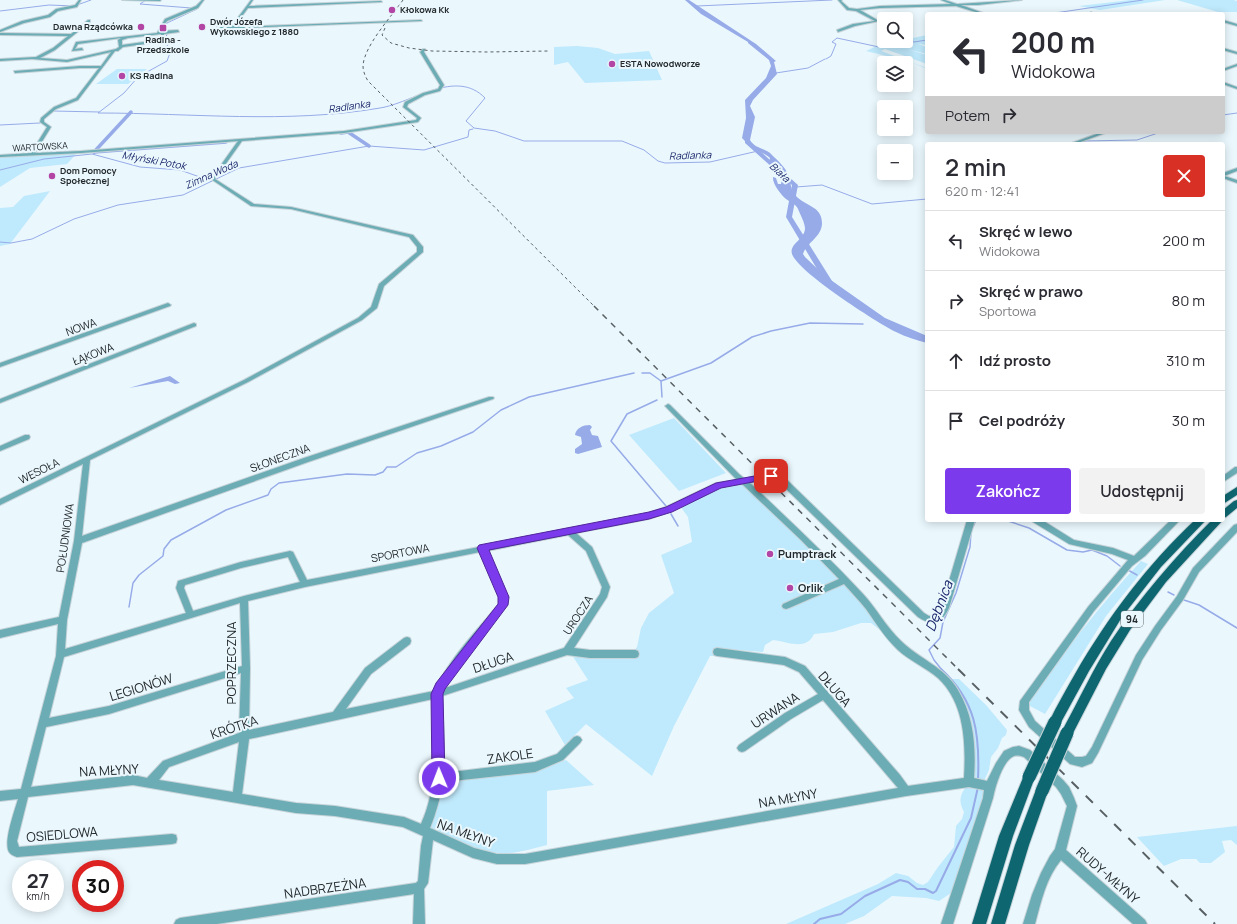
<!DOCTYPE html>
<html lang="pl">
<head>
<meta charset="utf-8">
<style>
	body { margin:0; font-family:Manrope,sans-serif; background:#f2f2f3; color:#2b2b33; height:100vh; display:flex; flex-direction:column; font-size:15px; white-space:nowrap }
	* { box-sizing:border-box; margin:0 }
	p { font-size:13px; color:#7c7c81 }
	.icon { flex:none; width:22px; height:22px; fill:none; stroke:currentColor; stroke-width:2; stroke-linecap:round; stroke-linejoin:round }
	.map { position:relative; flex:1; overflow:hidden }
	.panel { position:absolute; left:925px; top:142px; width:300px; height:380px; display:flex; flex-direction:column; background:#fff; border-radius:4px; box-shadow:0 2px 10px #0003 }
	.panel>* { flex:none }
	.hud { position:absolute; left:925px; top:12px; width:300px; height:122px; border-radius:4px; box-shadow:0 2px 10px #0003; background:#fff; color:#2b2b33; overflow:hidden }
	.tools { position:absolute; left:877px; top:12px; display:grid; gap:8px }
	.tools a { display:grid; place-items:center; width:36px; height:36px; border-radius:4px; background:#fff; box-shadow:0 2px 10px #0003; font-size:20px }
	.speed { position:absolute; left:12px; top:860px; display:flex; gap:8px; font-size:20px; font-weight:700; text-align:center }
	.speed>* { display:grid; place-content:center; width:52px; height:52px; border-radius:50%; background:#fff; box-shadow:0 2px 10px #0003; line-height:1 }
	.speed small { font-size:10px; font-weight:400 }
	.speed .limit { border:6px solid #d22; background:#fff; color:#111 }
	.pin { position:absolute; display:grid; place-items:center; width:34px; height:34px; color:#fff; margin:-17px; border-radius:8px; box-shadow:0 2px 6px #0006 }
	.me { position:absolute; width:44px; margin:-22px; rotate:359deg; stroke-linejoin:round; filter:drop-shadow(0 0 3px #0008) }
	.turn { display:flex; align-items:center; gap:14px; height:84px; padding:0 20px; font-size:18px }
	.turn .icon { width:52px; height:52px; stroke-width:2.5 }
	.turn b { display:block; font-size:28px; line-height:34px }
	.then { display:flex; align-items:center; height:38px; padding:0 20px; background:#0003; gap:8px; font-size:15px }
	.round { display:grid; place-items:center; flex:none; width:42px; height:42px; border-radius:4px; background:#f2f2f3 }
	.summary { display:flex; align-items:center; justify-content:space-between; height:68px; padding:0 20px }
	h1 { font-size:24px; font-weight:600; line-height:30px }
	.button { display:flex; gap:8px; margin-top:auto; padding:8px 20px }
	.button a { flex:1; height:46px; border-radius:4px; background:#7c3aed; color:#fff; font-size:16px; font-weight:600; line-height:46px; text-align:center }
	.button a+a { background:#f2f2f3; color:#2b2b33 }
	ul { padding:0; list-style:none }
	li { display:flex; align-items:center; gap:12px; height:60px; padding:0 20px; border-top:1px solid #e1e1e2 }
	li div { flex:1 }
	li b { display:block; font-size:15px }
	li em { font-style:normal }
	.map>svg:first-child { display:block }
	.green { fill:#bfe9fc }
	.water { fill:#97abe8 }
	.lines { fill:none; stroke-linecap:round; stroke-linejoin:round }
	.stream-far2 { stroke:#97abe8; stroke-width:1 }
	.stream-far1 { stroke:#97abe8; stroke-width:1.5 }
	.stream { stroke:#97abe8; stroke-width:2 }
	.canal { stroke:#97abe8; stroke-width:3.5 }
	.river { fill:#97abe8; fill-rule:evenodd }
	.minor-casing { stroke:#c6d3d8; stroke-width:2 }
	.major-casing { stroke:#c6d3d8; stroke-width:2 }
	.minor { fill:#6bacb5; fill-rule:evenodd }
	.major { fill:#0e6670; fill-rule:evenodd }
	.rail-far2 { stroke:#586064; stroke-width:1; stroke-dasharray:3 3; stroke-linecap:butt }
	.rail-far1 { stroke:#586064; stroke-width:1.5; stroke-dasharray:6 6; stroke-linecap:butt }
	.rail { stroke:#586064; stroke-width:2; stroke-dasharray:10 10; stroke-linecap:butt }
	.major-bridge-casing { stroke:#c6d3d8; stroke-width:15; stroke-linecap:butt }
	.major-bridge { stroke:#0e6670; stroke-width:13 }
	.route { fill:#7c3aed; stroke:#51269a }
	.poi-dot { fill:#b346a5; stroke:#eaf8fe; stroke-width:1.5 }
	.labels { text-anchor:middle; stroke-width:4; stroke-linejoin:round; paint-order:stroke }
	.far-poi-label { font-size:9px; font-weight:bold; fill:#242a2d; stroke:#eaf8fe; text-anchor:start }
	.far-street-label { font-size:9px; fill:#242a2d; stroke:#eaf8fe }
	.far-water-label { font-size:10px; font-style:italic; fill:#182468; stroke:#eaf8fe }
	.shield { fill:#eaf8fe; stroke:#5f686c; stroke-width:1 }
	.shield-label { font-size:10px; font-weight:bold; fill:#242a2d }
	.street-label { font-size:11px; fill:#242a2d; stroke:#eaf8fe }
	.poi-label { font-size:11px; font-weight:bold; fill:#242a2d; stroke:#eaf8fe; text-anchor:start }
	.near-street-label { font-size:13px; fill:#242a2d; stroke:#eaf8fe }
	.near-water-label { font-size:14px; font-style:italic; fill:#182468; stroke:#eaf8fe }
</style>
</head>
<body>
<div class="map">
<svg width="1237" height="924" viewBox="0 0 1237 924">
	<rect width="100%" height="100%" fill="#eaf8fe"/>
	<g class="green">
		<polygon points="1130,0 1165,0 1100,10 1079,6"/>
		<polygon points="1177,0 1233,0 1237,1 1237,12 1218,12"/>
		<polygon points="927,35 927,45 918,44 927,47 927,54 906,49 927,55 927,64 885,49 881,51 927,68 927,69 911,62 866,51 883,43 906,41 906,38 913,38"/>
		<polygon points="577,46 598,48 615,54 649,51 662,80 585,83 568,62 554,65 554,47"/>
		<polygon points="117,69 147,69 128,84 96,84"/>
		<polygon points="76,154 67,164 30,168 0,187 0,157"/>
		<polygon points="50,191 10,244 0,246 0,208 13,207 24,196"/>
		<polygon points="674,418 726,473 679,491 629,435"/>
		<path d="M742,484L752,490L845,583L890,638L871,623H861L833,632L814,634C806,651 789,642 773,640L765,645L763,652L726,649L725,656H710L674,726L652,776L586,724L565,745L545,711L574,698L566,688L588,680L572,655L627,659L637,647L641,628L649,613L674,593L661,555L692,542L688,517L680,506L724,486Z"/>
		<path d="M1141,561L1148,564L1106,616L1045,714L1028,705L1029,701C1064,652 1100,605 1141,561Z"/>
		<polygon points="953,679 959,679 986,705 1007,730 1006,735 1002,738 998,748 991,757 989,770 984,781 972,776 973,756 951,681"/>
		<path d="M566,760L594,785L547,791V845C534,848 520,853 507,853C480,854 452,839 429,827L440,785L447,778L541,768Z"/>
		<path d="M966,787L982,790L986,794L956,882L951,893L939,901L926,898L892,896L864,916L845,924H786L878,884L896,873L908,876L917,883L923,885L928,882L938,867L954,847L956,826L962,819L964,812C959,802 959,796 966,787Z"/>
		<polygon points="1237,826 1237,845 1231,840 1222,841 1225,852 1211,863 1200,863 1196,859 1181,859 1164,866 1137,837"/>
	</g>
	<g class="water">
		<path d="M685,0H689L756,44L776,61L774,62L777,74L753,100L750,106L755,117L750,140C755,149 766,148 772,155C777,160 785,167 788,174C792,181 789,190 796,196C805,206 822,206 822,223C822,237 807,242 803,254L805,257L825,276L885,318L927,336V343C916,340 906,337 896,332C876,322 798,272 792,254C789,244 804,240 805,229C805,223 800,214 798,209C796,204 790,202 786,199C781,195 772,183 773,177L776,178L778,184H781C784,173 777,168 769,162L770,158C765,153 761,153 755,150C749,146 747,143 742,138L746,118L745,100L766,78L771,66L769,60L748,43V42L701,14Z"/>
		<polygon points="170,376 180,383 175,384 168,381 129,388"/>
		<path d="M590,425L592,427L590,430L592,435L598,436L602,447L578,454L575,453V449L582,444L581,437L575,435C576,428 583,425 590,425Z"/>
	</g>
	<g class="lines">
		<g class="stream-far2">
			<polyline points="144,0 146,0 140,4 191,8"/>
			<polyline points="77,5 91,0"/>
			<polyline points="697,6 832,0"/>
			<path d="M195,9H197L167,23L164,28L168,32L165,39L170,53L167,61L138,77L124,93L98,113C192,113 287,124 380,108C412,103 456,68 485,98L466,121L474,128L495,131L524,141H622L644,150L658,161L665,163L710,162L758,151"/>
			<polyline points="0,11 49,5 74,6"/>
			<polyline points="1048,14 1143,0"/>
			<polyline points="906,39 914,42 927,40"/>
			<polyline points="826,59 831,56 836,44 832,42 837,38 879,47 899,41"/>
			<polyline points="776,73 808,68 825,59"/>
			<polyline points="53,111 99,112"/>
			<polyline points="1223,115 1237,113"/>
			<polyline points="0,125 40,123"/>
			<polyline points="1075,144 1084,141 1137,140 1161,132"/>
			<polyline points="0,170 44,159 92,154 140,167 180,170 211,181"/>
			<polyline points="795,185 796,187 822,185 872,204 927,199"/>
			<polyline points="0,242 11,243 32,239 74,219 118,205 183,195 239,168 369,146 424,150 468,137 469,130 473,129"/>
		</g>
		<g class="stream-far1">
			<polyline points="642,373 650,373 661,381 662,397"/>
			<polyline points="661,381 711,363 752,337 771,331 810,323 863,324"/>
			<polyline points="657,400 627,414 611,441 666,506"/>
			<polyline points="671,514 678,526"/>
			<polyline points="1005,520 1029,528 1067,550 1083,552 1092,550 1107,556 1120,566"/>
			<polyline points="973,527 976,520"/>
			<polyline points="1128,570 1137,575"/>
			<polyline points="1168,592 1174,595"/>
			<polyline points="1184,600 1199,605 1237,628"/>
			<polyline points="129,607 133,583 139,575 163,556 164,549 171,540 226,510 268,495 271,489 279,483 347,474 375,475 383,472 387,467 396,467 417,453 441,446 473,432 501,410 529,397 634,373"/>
			<polyline points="942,670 934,660 929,650 940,638 943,622 956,593 970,547 971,532"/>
		</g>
		<g class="stream">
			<path d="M941,669C976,701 980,734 978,780"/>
			<polyline points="814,924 820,919 841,914 865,896 900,880 908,882 917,889 925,889 933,893 936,891 971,818 978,787"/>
		</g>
		<g class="canal">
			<polyline points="341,133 348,132 369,146"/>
			<polyline points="94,152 226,142"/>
			<polyline points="94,152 131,112"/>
		</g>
		<polygon class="river" points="745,141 749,141 798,185 792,217 832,281 837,285 836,287 830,287 826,284 786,217 792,185 745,143"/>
		<g class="minor-casing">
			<g id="minor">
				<polygon points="79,0 81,0 77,7 58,11 50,17 24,23 0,32 0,30 22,21 48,15 56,9 75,5"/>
				<polygon points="122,0 161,0 160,1"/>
				<path d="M202,0H204L198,8L167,21L160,31L178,30L179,32L164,34L163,40L160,42L123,47L118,51H115L78,100L56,109L44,119V122L51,127L35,153L81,151L344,131L416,120L417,118L403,107L405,102L423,93L438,89L440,85L420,52L423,49H425L424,52L444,85L440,91L425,95L408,104L407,107L421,118L418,122L344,133L242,141L215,179L254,204L291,207L413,235L423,247V252L384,286L377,308L362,320L248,382L90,460L82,536L304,458L489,397H493L494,398L493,399L308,462L82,543L67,620L65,649L186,613L176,588L178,581L241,562L290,551L293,552L307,580L479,547L482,545L484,546L648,513L666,507L716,483L737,480L666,407L665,406L668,404L670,405L739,474L745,479L764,474H771L787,480L924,613L929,616L935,615L941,608L967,520H975L949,608C942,623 933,627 918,617L781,484C766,477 765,478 750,483C788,519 827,555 863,594C877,609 886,627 901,641C919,659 945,667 958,690C974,717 976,747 974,778L987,781L996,763L1004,751L1013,747L1019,746L1030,750L1063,780L1069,787L1074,798L1077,806L1066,850L1145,920L1147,924H1133L1061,860C1046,878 1041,902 1035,924H1023L1032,895L1041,873L1050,856L1055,849L1067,806L1061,794L1056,787L1024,757C1021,756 1018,755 1014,756C1003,760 995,787 993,798L953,924H941L983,798L984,790L969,787L906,796L525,864H497L473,858L433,840L428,883L424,889L425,924H413L414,894L217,924H174L176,920L180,918L416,883L418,881L421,846L423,836L403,827L335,816L296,813L133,785L28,797L17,841L19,847L172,834L176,835L177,839L176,843L172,844L17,857C14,856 11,855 9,852C3,842 15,810 18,799L0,801V791L21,789L56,656L58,624L0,638V630L59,617L74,541L83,464L0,505V499L244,380L358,318L371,307L379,284L417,252V247L409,237L291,209L251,206L211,179L238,141L81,153L0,157V155L31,153L47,127L40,122L41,118L54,107L76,98L99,68H80L15,73L14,71L80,66H101L111,52L67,62L32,59L0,61V59L36,57L53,48L68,36L0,35V33L71,34L88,20H90V22L55,50L40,58L67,60L116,49L119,47L118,40L121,38L78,44L75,49L82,48L83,50L72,51L76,42L157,33L165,19L196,6ZM161,34L160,39L158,40L122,45V40L128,38ZM742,484L801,540L839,579L783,604L782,606L783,608L786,609L789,608L844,584C851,592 859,600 866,609C876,623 885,638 898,650C910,661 925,667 938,678C965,703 966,744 964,778L908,786L900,775L805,666L785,657L717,648L714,649L713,652L714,655L717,656L784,665L799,672L818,694L785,713L739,745L737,748L739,751L742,752L745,751L791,719L823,700L898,788L525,854H497L474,848L430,828C436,813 440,799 443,782L535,772L563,760L580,743L582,740L580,737L577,736L574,737L557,754L535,762L443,773L444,746L442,696L567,655L590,658H635L638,657L639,654L638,651L635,650H590L574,648L607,597L610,587L592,547L576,533L649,519L672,511L720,487ZM568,535L586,551L602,587L600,594L564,648L445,688L460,663L507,605L508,597L487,551ZM480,552L500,597L499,604C476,631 450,658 434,691L346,709L371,674L410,644L411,641L410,638L407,637L404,638L365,668L333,712L249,730L250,668L248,601L305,587ZM288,557L300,582L244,596L193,611L184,588L185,585L241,568ZM240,603L242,666L109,706L49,718L64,657ZM241,673L239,733L163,761L147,778L133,775L31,787L46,727L109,714ZM433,699C434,741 439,785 421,824L404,817L335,806L296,803L242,794L249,739ZM239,742L233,792L159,780L169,767Z"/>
				<polygon points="251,0 253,0 249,6 381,1 382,2 248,8 234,27 421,20 422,21 216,29 217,27 231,27"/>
				<polygon points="838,0 842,0 841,1 849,8 857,9 880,6 951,4 941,0 945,0 957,4 1022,0 978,5 961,5 986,14 982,14 956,6 880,8 860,10 879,21 855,26 838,32 837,30 853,24 875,21 856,11 847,10"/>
				<polygon points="1091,12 1094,14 1090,14"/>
				<polygon points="1223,20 1237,24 1237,26 1223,22"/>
				<polygon points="1223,48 1237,52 1237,54 1223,50"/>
				<polygon points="1237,64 1237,66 1223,71 1223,69"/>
				<polygon points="1223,82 1237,87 1237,89 1223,84"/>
				<polygon points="1102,132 1108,132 1075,144 1069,144"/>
				<polygon points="1237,168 1237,171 1224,176 1237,180 1237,183 1223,178 1223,173"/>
				<polygon points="168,303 171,305 170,306 0,367 0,363"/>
				<polygon points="194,323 196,324 196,326 0,403 0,399"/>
				<polygon points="25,435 29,435 30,437 29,439 0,451 0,446"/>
				<polygon points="1235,467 1237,467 1237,473 1223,482 1223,476"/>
				<polygon points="1032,520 1042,520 1074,540 1113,548 1134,556 1171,520 1180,520 1145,556 1132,566 1094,611 1029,702 1029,710 1035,721 1075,757 1082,757 1086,756 1092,747 1136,655 1155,626 1177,596 1193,568 1234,525 1237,524 1237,532 1199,572 1183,600 1161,630 1142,660 1098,753 1092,763 1082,767 1070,764 1029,727 1019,710 1020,701 1088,607 1128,560 1112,554 1069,544 1033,522"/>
			</g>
		</g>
		<g class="major-casing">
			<g id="major">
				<polygon points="1237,487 1237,495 1223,504 1223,496"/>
				<polygon points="1237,500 1237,508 1226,517 1223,518 1223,510 1234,501"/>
				<path d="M1195,520H1206L1161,567L1122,617L1089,671L1059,726L1055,727L1051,726L1049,722C1057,705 1066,690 1075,674C1108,617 1147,565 1195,520Z"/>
				<path d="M1212,520H1223L1166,582L1130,630L1106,669L1071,737L1067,739L1063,737L1061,733L1063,729C1079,700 1093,669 1111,641C1140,597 1175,557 1212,520Z"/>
				<polygon points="1029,771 1033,773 1035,777 1013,836 986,924 972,924 999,836 1025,773"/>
				<polygon points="1042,785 1047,787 1048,791 1029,845 1005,924 991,924 1015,845 1037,787"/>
			</g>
		</g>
		<use href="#minor" class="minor"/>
		<use href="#major" class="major"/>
		<g class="rail-far2">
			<path d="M403,0C391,17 364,46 363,66C363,71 365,76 368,81L595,307"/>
			<polyline points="385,28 382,35 391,43 409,48 432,51 487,52 549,51"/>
		</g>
		<polyline class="rail-far1" points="594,306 959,670"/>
		<polyline class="rail" points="958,669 1215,924"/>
		<g class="major-bridge-casing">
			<g id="major-bridge">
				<polyline points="1029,777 1055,722"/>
				<polyline points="1042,791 1067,733"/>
			</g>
		</g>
		<use href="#major-bridge" class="major-bridge"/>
	</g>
	<polygon class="route" points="771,473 776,476 774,478 721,488 672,512 649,519 489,550 509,597 508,605 445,689 443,694 445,778 443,782 439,784 434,782 432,778 431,694 436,683 498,604 498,597 477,548 479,545 649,512 666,507 716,483"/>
	<g class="poi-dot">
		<circle cx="392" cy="10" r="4"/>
		<circle cx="141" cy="27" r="4"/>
		<circle cx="202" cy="27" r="4"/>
		<rect x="159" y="24" width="8" height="8" rx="2"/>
		<circle cx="612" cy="64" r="4"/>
		<circle cx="122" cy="76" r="4"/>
		<circle cx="52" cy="176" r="4"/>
		<circle cx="770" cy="554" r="4"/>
		<circle cx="790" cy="588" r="4"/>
	</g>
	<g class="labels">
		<g class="far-poi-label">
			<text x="400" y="13">Kłokowa Kk</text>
			<text x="210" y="25">Dwór Józefa<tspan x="210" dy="10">Wykowskiego z 1880</tspan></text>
			<text x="133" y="30" text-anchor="end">Dawna Rządcówka</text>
			<text x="163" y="43" text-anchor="middle">Radlna -<tspan x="163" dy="10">Przedszkole</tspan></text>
			<text x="620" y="67">ESTA Nowodworze</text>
			<text x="130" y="79">KS Radlna</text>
			<text x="60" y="174">Dom Pomocy<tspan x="60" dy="10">Społecznej</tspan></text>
		</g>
		<g class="far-street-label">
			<text transform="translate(40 147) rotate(-3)" y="3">WARTOWSKA</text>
		</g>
		<g class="far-water-label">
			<text transform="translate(349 106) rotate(-8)" y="4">Radlanka</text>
			<text transform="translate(690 155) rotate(-2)" y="4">Radlanka</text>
			<text transform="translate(154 160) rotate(10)" y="4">Młyński Potok</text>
			<text transform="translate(780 172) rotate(43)" y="4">Biała</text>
			<text transform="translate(211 174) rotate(-24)" y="4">Zimna Woda</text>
		</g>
		<rect class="shield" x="1121" y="611" width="22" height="16" rx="3"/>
		<g class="shield-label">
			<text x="1132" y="623">94</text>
		</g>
		<g class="street-label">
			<text transform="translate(81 327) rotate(-20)" y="4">NOWA</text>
			<text transform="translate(93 354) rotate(-21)" y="4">ŁĄKOWA</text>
			<text transform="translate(280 458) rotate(-20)" y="4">SŁONECZNA</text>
			<text transform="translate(39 471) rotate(-26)" y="4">WESOŁA</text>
			<text transform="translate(65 538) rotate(-82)" y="4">POŁUDNIOWA</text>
			<text transform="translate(400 553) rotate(-11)" y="4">SPORTOWA</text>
			<text transform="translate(578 615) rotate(-57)" y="4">UROCZA</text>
		</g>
		<g class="poi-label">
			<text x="778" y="558">Pumptrack</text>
			<text x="798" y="592">Orlik</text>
		</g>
		<g class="near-street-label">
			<text transform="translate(493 662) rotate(-18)" y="5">DŁUGA</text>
			<text transform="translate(231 663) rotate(-90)" y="5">POPRZECZNA</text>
			<text transform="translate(141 687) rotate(-17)" y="5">LEGIONÓW</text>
			<text transform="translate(835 689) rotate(49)" y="5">DŁUGA</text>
			<text transform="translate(775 710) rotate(-33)" y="5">URWANA</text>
			<text transform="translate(234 727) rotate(-18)" y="5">KRÓTKA</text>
			<text transform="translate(510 756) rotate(-8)" y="5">ZAKOLE</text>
			<text transform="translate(109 770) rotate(-3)" y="5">NA MŁYNY</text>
			<text transform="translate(788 798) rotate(-10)" y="5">NA MŁYNY</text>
			<text transform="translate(466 833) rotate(20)" y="5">NA MŁYNY</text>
			<text transform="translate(62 834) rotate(-5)" y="5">OSIEDLOWA</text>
			<text transform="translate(1108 875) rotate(41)" y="5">RUDY-MŁYNY</text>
			<text transform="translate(325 888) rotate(-8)" y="5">NADBRZEŻNA</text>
		</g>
		<g class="near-water-label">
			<text transform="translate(939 606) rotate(-69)" y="5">Dębnica</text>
		</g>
	</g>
</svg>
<div class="tools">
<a><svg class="icon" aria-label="search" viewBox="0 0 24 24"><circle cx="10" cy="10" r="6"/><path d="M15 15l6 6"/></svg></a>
<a><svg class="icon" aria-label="layers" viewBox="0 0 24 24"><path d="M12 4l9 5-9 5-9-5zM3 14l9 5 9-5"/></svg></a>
<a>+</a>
<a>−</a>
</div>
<div class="speed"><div>27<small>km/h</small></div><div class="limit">30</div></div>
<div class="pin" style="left:771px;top:476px;background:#d93025"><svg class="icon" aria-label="arrive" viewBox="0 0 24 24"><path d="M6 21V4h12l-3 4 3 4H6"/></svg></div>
<svg class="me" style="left:439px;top:778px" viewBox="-20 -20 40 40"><circle r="17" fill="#7c3aed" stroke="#fff" stroke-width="3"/><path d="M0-11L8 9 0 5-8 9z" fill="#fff"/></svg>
<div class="hud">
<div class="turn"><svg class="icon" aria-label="left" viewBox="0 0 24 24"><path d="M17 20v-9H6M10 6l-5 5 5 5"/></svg><div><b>200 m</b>Widokowa</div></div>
<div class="then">Potem<svg class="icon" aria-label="right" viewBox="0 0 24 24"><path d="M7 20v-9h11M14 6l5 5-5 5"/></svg></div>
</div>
<section class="panel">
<div class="summary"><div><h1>2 min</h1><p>620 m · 12:41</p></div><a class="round" style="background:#d93025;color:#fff"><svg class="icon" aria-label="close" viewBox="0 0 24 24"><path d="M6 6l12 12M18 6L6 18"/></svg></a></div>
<ul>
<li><svg class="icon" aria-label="left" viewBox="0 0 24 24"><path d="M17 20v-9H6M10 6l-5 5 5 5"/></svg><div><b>Skręć w lewo</b><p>Widokowa</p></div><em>200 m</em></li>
<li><svg class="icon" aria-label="right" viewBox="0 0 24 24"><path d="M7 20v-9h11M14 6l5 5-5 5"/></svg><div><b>Skręć w prawo</b><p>Sportowa</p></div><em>80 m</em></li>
<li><svg class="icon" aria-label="ahead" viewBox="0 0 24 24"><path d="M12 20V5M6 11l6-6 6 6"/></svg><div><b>Idź prosto</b></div><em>310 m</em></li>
<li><svg class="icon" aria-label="arrive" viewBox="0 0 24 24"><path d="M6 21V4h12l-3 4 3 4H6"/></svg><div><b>Cel podróży</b></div><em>30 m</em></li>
</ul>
<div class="button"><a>Zakończ</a><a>Udostępnij</a></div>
</section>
</div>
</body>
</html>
